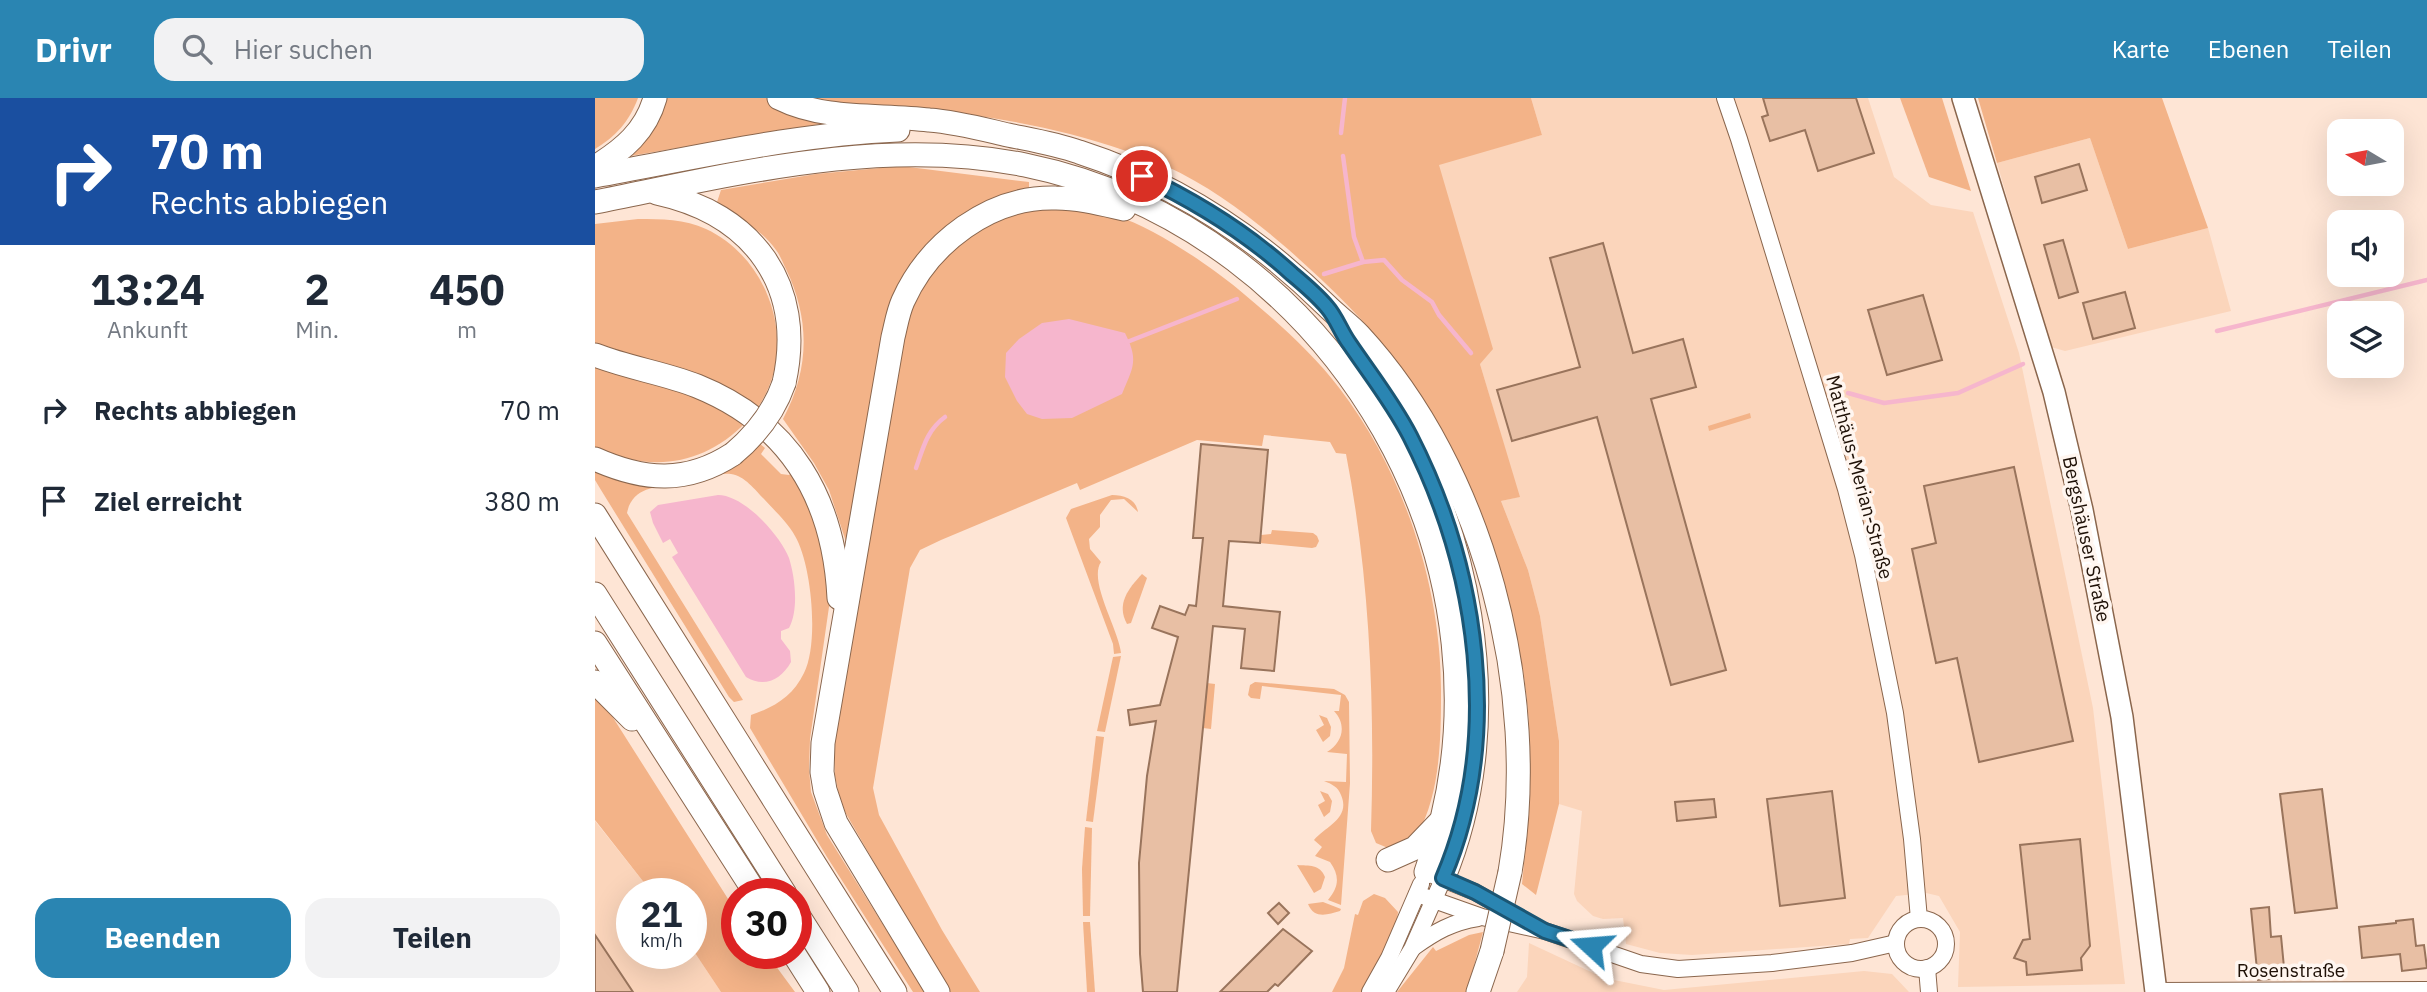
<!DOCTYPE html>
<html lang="de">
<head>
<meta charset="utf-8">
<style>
	body { margin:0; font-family:"IBM Plex Sans",sans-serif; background:#f2f2f3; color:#1f2937; height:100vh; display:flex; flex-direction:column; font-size:26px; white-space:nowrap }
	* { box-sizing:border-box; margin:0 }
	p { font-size:23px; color:#747a83 }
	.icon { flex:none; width:38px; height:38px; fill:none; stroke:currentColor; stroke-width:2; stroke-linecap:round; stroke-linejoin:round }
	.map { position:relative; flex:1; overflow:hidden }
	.panel { display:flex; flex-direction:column; background:#fff; width:595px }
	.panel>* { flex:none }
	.guide { background:#1a4fa0; color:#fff; overflow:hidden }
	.needle { width:46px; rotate:280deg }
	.tools { position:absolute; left:1732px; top:21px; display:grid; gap:14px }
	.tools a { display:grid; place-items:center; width:77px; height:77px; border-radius:14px; background:#fff; box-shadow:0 7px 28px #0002; font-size:35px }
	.speed { position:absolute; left:21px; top:780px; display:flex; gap:14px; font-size:35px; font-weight:700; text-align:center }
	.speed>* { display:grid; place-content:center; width:91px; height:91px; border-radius:50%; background:#fff; box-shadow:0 7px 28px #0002; line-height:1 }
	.speed small { font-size:18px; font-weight:400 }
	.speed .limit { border:10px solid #d22; background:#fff; color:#111 }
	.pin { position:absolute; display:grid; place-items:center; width:60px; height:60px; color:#fff; margin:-30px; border:4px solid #fff; border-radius:50%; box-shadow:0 2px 7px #0007 }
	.me { position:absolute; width:77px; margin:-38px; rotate:289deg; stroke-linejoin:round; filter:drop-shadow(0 0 5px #0008) }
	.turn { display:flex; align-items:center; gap:24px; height:147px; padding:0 35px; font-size:32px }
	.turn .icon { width:91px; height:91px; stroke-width:2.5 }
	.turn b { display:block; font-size:49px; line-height:60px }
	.eta { display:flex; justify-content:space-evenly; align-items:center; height:119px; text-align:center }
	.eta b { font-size:42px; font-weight:700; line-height:49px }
	.cta { display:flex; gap:14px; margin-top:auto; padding:14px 35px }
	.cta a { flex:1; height:80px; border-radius:21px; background:#2a85b2; color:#fff; font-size:28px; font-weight:700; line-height:80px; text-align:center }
	.cta a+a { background:#f2f2f3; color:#1f2937 }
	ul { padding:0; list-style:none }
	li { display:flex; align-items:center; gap:21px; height:91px; padding:0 35px }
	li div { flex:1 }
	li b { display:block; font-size:26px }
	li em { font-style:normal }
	header { display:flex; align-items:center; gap:42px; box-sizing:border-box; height:98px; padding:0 35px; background:#2a85b2; color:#fff }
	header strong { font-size:33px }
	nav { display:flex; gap:38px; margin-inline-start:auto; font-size:24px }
	.search { width:490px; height:63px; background:#f2f2f3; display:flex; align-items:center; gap:18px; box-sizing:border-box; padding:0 24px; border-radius:21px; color:#747a83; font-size:26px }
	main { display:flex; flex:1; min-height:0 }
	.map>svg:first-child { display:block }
	.built { fill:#fbd5bb }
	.green { fill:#f3b388 }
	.water { fill:#f6b6cd }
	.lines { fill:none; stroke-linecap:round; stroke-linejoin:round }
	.stream { stroke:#f6b6cd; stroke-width:4.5 }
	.building { fill:#e8bfa4; stroke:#99745c; stroke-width:2 }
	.minor-casing { stroke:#8a664d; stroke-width:18 }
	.major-casing { stroke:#8a664d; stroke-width:24 }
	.highway-casing { stroke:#8a664d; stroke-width:25 }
	.minor { stroke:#fff; stroke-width:16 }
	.major { stroke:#fff; stroke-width:21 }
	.highway { stroke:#fff; stroke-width:23 }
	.highway-bridge-casing { stroke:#8a664d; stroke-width:25; stroke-linecap:butt }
	.highway-bridge { stroke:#fff; stroke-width:23 }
	.route-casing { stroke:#1b5674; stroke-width:18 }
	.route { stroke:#2a85b2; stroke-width:12 }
	.labels { text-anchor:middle; stroke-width:7; stroke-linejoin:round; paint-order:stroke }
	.street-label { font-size:19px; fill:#1f1107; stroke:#fff6f0 }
</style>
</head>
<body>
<header>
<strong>Drivr</strong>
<div class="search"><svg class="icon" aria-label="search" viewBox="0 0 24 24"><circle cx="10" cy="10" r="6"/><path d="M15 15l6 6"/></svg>Hier suchen</div>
<nav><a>Karte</a><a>Ebenen</a><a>Teilen</a></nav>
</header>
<main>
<section class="panel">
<div class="guide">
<div class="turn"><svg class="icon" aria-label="right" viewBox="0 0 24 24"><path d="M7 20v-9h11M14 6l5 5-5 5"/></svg><div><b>70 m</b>Rechts abbiegen</div></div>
</div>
<div class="eta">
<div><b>13:24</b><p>Ankunft</p></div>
<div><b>2</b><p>Min.</p></div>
<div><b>450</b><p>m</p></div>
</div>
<ul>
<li><svg class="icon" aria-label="right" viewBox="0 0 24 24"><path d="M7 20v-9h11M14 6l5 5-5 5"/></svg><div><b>Rechts abbiegen</b></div><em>70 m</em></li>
<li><svg class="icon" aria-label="arrive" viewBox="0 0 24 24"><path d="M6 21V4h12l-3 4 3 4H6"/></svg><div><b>Ziel erreicht</b></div><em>380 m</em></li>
</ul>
<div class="cta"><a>Beenden</a><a>Teilen</a></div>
</section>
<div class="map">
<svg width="1832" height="894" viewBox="0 0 1832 894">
	<rect width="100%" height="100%" fill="#fee5d5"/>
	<g class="built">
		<polygon points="936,0 1273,0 1299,79 1336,107 1378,114 1424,255 1498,610 1530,886 1363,889 1365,834 1344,798 1331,795 1301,798 1273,840 1255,841 1254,846 1097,857 1065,855 1031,846 1028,820 1008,821 998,818 982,803 979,796 987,713 964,706 964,643 945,518 933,472 906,403 924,399 885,266 843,66 947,37"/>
		<polygon points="1495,40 1533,151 1613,130 1636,213 1470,253 1456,249 1402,65"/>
		<polygon points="0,723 58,796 37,796 37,856 96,856 96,849 126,894 0,894"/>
		<polygon points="934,845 1009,880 1069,892 1269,873 1297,876 1314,894 922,894 932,879"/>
	</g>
	<g class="green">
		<path d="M0,0H43C34,24 21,38 0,51Z"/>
		<polygon points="66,0 171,0 231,25 29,59"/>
		<path d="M204,0H936L947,37L844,67L898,251L885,266L925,399L906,403L933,472L945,518L964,643V706L941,797L927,786C934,715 940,644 928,573C913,479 880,396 832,314C822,298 813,280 801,264C771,222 732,186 694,152C657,120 617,89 571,68C559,62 544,58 531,53C477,34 427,24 370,16L368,19Z"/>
		<polygon points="1305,0 1347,0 1376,93 1334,79"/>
		<polygon points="1383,0 1567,0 1613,130 1533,151 1495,40 1402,65"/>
		<path d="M306,68L434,84V93L308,189L254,453L234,392L219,365L188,321C215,271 215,221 191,171C188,165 185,157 181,152C166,131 143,119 121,107L126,92L221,76Z"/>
		<path d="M459,107C479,111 502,112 521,118C558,129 614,167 643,191C680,222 716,253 745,291C810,376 847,491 846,597C846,642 845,697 822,737L793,750L781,745L776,733C780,606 775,480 751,356L741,355L735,344L669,337L667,348L602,342L485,392L482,385L346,442L325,452L315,470L278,690L284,717L347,832L385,894H354L246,707L240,678L239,642L277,394L316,203L356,149L405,119Z"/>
		<path d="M43,121C66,121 90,121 111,131C176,161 204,250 163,309L138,294L0,245V126Z"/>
		<path d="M0,264L89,292L151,324C109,368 54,375 0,349Z"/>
		<polygon points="1155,315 1156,320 1114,333 1113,328"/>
		<path d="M163,344L170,350L166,356L186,376L194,377L199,372L219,412L236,495L215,641L214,671L216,694L232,737L330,894H318L232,759L155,630L156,617C180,609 198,598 209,575C224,546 217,467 200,438C193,425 180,413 169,401C160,392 150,378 136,376C129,375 121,377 114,379Z"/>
		<path d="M0,370L81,386C59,389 37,390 32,415L148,602L139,604L134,599L6,392L0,382Z"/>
		<path d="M517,397C529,397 541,401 543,414L529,401L516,402L505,417V429L494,441L495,451L506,464C493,483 524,532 526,555L519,556L518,546L471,420L476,411Z"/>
		<polygon points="677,432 718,435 722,438 724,443 721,449 717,450 665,445 666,437 676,436"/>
		<path d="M547,476L552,480L536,525L532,526C521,506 533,491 547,476Z"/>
		<polygon points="526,558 510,634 502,633 518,559"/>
		<path d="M660,584L739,591L750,597L754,604L755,685L746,807L733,802C744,789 745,778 735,764L720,758L727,749L719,742C731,728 756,720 746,697C743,689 737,686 729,683L751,684L752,656L732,654C748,644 752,627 739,613H744L746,597L667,588L665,601L656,600L653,597L655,587Z"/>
		<polygon points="612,585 620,586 616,631 608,630"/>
		<polygon points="0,599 17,618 142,815 142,856 172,856 200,894 126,894 96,849 96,796 58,796 0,722"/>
		<polygon points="724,617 732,620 736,629 735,638 728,644 721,632 729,627"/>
		<polygon points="501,638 509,639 498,724 491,723"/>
		<polygon points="725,693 733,696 737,703 735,714 729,719 723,707 730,703"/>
		<polygon points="490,729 497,730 495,818 488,818 487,771"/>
		<path d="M702,767C714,768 725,766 730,779L726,791L719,795Z"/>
		<polygon points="779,796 790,800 803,814 801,829 769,894 737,894 749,870 760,816 763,817 768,803"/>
		<path d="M728,804L746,811L745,813C732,817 719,821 713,806Z"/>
		<polygon points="488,824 495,824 500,894 492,894"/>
		<polygon points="888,834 872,894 802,894 838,849 841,853 874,837"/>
	</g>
	<g class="water">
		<path d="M474,221L530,235C544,263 538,269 527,296L477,320L447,321L432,316L422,303L410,279L411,255L424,241L447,225Z"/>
		<path d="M123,397C149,397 185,437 194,460C200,479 204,512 194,530L186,533V541L195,553L196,564C186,582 169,590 151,579L77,459L83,455L75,441L68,445L58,425L55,414L63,407Z"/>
	</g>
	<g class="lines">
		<g class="stream">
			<polyline points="746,35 750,0"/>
			<polyline points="748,58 759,139 768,164"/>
			<polyline points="729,176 768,164 789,162 807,182 837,204 844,217 876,255"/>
			<polyline points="1622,233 1832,182"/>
			<polyline points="532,244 642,201"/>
			<polyline points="1253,295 1289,305 1363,295 1428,266"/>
			<path d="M321,370C328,350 332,332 350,319"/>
		</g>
	</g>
	<g class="building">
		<polygon points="1168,0 1261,0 1279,55 1223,73 1210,32 1175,43 1167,19 1173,17"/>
		<polygon points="1484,66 1492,92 1447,105 1440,79"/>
		<polygon points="1468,142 1483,194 1464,200 1449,147"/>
		<polygon points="1008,145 1038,255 1088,241 1101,289 1056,301 1131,572 1076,587 1002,319 917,343 902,292 985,269 955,160"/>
		<polygon points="1530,194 1540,230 1498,241 1488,205"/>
		<polygon points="1328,197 1347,262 1292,277 1273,212"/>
		<polygon points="606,346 673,352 665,445 634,443 628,508 685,514 679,573 646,570 650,531 618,528 582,894 548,894 545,856 544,765 552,678 561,623 535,627 533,612 565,607 583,539 557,530 565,508 590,517 594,507 601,508 608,440 598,440"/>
		<polygon points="1419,369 1478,643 1384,664 1362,560 1341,565 1317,451 1341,445 1329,388"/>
		<polygon points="1727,691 1742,810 1700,815 1685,696"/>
		<polygon points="1237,693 1250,800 1185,808 1172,701"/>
		<polygon points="1119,701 1121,719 1082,723 1080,704"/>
		<polygon points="1485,741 1495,848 1486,860 1487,872 1432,877 1431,864 1419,860 1428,842 1435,841 1425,747"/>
		<polygon points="684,805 694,815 683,826 673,815"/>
		<polygon points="1674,809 1676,839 1686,838 1690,880 1663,882 1656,811"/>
		<polygon points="1818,821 1821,848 1829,847 1832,870 1807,873 1805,856 1767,860 1764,829 1801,825 1801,823"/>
		<polygon points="688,831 717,853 683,888 680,886 672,894 625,894"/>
		<polygon points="0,837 38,894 0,894"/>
	</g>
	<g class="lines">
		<g class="minor-casing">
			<g id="minor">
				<polyline points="1130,0 1144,41 1251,391 1268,457 1300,615 1317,741 1324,821"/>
				<polyline points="840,778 880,794 914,813"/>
				<polyline points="822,796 887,819 950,833 1046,866 1083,871 1177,865 1257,855 1301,845"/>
				<circle cx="1326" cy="846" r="25"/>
				<path d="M819,849C840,834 857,824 883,820"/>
				<polyline points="1332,870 1334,894"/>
				<polyline points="1561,893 1832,892"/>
				<polyline points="775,894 794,860 826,786"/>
				<polyline points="791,894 817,851 848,781"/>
			</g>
		</g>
		<g class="major-casing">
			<polyline id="major" points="1368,0 1459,294 1487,412 1527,619 1561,894"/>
		</g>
		<g class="highway-casing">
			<g id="highway">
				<path d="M184,0C230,23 285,16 334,22C361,24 387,31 413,37C437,42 461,46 484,54C580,85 661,138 732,208C742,218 754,226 764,237C889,372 946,594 915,774"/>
				<path d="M0,69C28,52 51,33 60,0"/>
				<path d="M0,78C100,60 201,36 303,32"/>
				<path d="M62,95C158,116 211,187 189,285"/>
				<path d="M0,104C141,76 287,38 430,67C742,131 940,473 831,774"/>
				<path d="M0,257C33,270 69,275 102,288C196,326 239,401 244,500"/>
				<path d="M774,272C876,410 916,619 848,781"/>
				<path d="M0,361C49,383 92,386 138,356"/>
				<polyline points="0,417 300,894"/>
				<polyline points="0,496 190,796"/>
				<polyline points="0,545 161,796"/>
				<polyline points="0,584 37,621"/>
				<polyline points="793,762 820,750 844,725"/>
				<polyline points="201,814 252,894"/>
				<polyline points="199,856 223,894"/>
				<path d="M343,894L241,725L230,692L227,674L228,645L298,239C301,227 303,214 308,203C334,145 395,98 461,100C484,100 507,106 529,111"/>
				<polyline points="883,894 897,853"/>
			</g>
		</g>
		<use href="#minor" class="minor"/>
		<use href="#major" class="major"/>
		<use href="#highway" class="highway"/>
		<g class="highway-bridge-casing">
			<g id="highway-bridge">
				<path d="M138,356C162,336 179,314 189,285"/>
				<polyline points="897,853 915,774"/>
			</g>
		</g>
		<use href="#highway-bridge" class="highway-bridge"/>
	</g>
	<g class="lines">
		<g class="route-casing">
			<path id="route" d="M547,78C602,104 652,135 697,176C709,186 722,197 732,209C741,219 746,234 754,245C775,276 798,305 815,338C883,471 908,640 848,780L880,794L950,833L996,848"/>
		</g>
		<use href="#route" class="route"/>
	</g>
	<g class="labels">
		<g class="street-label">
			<text transform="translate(1265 379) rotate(75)" y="7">Matthäus-Merian-Straße</text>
			<text transform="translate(1492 441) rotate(78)" y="7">Bergshäuser Straße</text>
			<text x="1696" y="879">Rosenstraße</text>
		</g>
	</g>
</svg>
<div class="tools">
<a><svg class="needle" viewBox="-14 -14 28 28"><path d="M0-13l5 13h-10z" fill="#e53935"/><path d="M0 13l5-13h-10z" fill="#747a83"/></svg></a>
<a><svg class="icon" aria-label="sound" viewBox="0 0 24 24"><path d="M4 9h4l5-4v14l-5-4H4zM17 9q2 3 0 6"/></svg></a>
<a><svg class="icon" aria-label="layers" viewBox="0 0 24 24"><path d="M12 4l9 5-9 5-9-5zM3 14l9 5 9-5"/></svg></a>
</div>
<div class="speed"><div>21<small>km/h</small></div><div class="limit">30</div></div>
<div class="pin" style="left:547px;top:78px;background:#d93025"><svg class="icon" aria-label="arrive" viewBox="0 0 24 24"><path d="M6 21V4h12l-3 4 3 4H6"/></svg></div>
<svg class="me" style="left:996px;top:848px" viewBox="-20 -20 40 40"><path d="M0-17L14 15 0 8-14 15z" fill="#2a85b2" stroke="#fff" stroke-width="4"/></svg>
</div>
</main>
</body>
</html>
